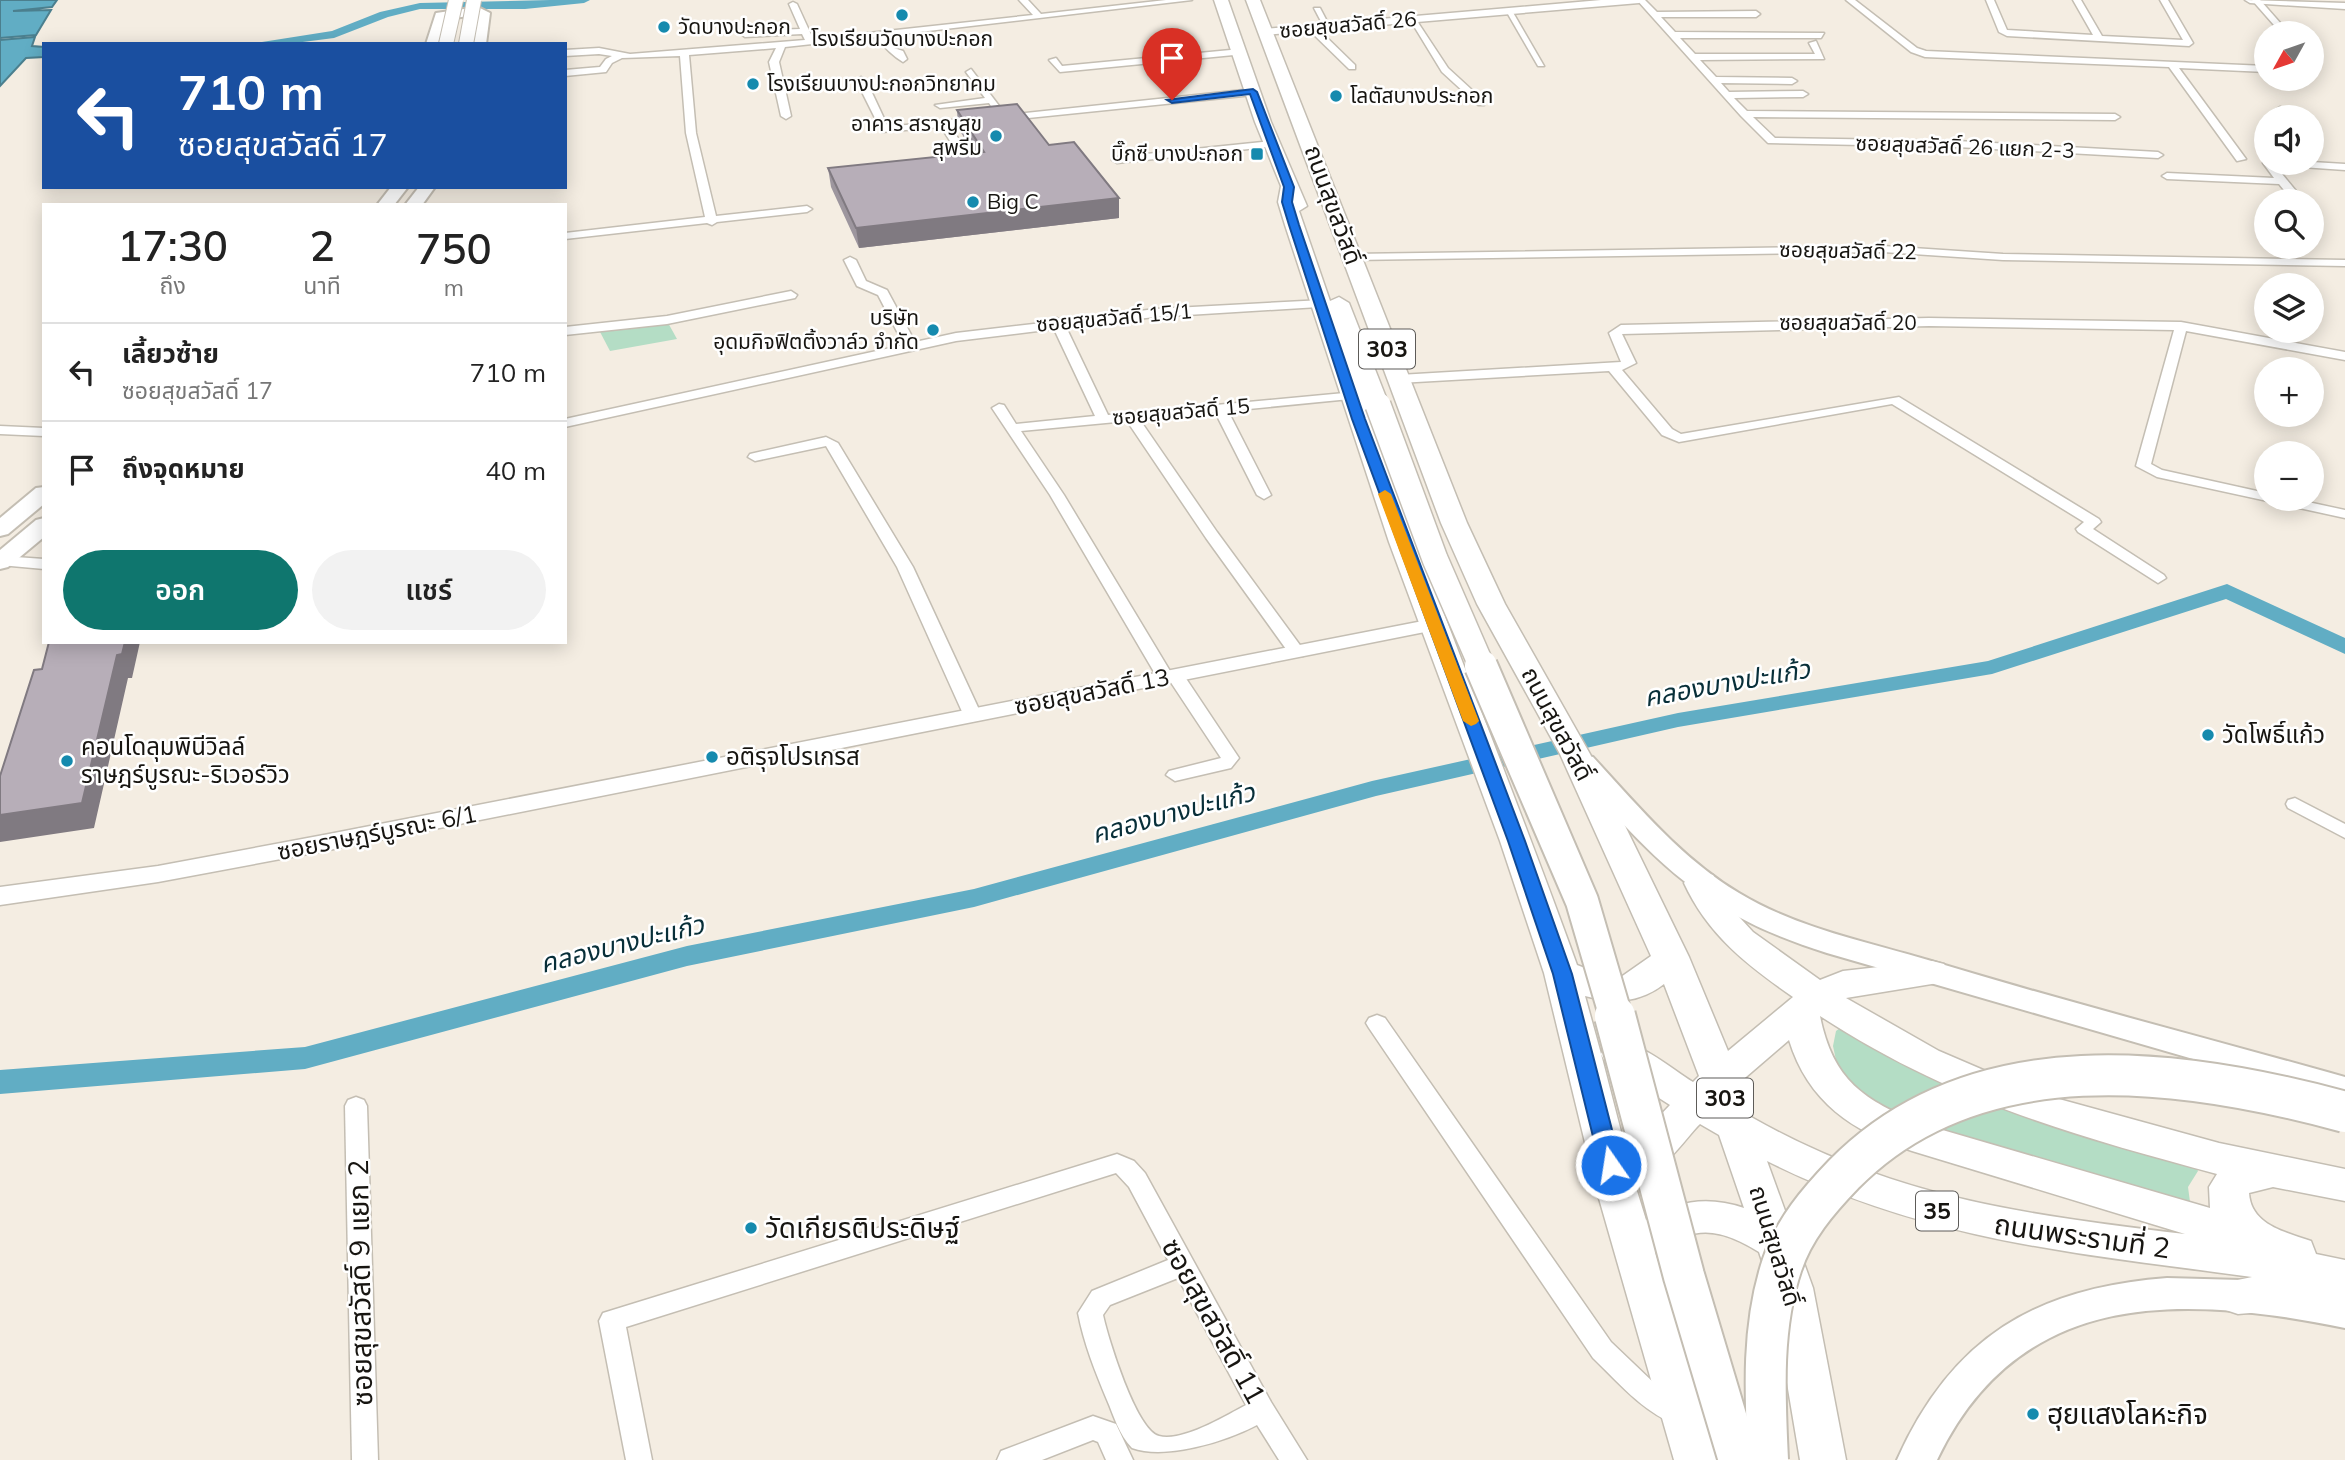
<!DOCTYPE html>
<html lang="th">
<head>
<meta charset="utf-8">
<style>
	body { margin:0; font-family:Mulish,"Noto Sans Thai",sans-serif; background:#f2f2f2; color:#222; height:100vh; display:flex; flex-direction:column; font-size:26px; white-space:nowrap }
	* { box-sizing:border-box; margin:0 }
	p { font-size:23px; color:#767676 }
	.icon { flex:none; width:38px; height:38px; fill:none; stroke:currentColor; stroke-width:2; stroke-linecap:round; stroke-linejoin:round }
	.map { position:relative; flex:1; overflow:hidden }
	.side { position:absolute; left:42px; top:203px; width:525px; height:441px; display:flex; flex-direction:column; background:#fff; border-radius:0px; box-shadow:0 4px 18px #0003 }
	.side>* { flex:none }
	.top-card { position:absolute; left:42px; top:42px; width:525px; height:147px; border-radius:0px; box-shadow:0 4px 18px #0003; background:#1a4fa0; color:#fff; overflow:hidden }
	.needle { width:46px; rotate:230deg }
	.fabs { position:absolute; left:2254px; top:21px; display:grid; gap:14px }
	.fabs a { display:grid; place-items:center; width:70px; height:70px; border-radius:50%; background:#fff; box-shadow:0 4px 18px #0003; font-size:35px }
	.pin { position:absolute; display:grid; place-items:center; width:60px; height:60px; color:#fff; margin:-72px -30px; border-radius:50% 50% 50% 0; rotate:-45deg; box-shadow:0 0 7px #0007 }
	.pin .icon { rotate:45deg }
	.me { position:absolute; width:77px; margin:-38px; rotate:347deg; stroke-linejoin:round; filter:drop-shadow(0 0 5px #0008) }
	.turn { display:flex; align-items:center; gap:24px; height:147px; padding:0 21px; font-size:32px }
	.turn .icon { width:91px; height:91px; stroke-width:2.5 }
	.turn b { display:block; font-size:49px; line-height:60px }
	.eta { display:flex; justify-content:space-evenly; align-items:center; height:119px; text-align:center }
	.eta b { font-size:42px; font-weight:600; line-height:49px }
	.primary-button { display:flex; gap:14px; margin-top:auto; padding:14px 21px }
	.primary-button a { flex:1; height:80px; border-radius:42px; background:#0f766e; color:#fff; font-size:28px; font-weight:600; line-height:80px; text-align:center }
	.primary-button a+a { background:#f2f2f2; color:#222 }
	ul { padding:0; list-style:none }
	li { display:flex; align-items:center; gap:21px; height:98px; padding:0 21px; border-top:2px solid #e0e0e0 }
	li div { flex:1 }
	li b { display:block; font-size:26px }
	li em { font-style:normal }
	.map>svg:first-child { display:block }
	.green { fill:#b4ddc5 }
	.water { fill:#61adc4; stroke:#4b7f8e; stroke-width:2 }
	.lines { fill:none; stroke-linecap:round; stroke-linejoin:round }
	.canal { fill:#61adc4; fill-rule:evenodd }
	.minor-casing { stroke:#c4beb3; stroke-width:3 }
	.tertiary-casing { stroke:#c4beb3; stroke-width:3 }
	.secondary-casing { stroke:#c4beb3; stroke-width:4 }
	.primary-casing { stroke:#c4beb3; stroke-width:3 }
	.minor { fill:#fff; fill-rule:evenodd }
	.tertiary { fill:#fff; fill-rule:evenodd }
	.secondary { fill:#fff; fill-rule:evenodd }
	.primary { fill:#fff; fill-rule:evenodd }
	.secondary-bridge-casing { stroke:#c4beb3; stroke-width:16; stroke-linecap:butt }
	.primary-bridge-far2-casing { stroke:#c4beb3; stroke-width:28; stroke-linecap:butt }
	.primary-bridge-far1-casing { stroke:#c4beb3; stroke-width:36; stroke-linecap:butt }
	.primary-bridge-casing { stroke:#c4beb3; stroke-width:44; stroke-linecap:butt }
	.secondary-bridge { stroke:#fff; stroke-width:14 }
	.primary-bridge-far2 { stroke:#fff; stroke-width:25 }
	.primary-bridge-far1 { stroke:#fff; stroke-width:32 }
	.primary-bridge { stroke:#fff; stroke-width:40 }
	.wall { fill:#9d969e }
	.shaded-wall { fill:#807a81 }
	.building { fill:#b7aeb8; stroke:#807a81; stroke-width:2 }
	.route { fill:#1a73e8; stroke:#114b97; stroke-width:2 }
	.slow { fill:#f59e0b }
	.poi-dot { fill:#158aae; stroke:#fff; stroke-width:2.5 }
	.labels { text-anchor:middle; stroke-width:5; stroke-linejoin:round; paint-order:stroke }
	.far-street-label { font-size:21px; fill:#171511; stroke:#fff }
	.far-poi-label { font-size:21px; fill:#171511; stroke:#fff; text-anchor:start }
	.shield { fill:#fff; stroke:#5d5b58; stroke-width:2 }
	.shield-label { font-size:23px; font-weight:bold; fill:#171511 }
	.street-label { font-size:24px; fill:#171511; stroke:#fff }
	.poi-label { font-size:24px; fill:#171511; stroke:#fff; text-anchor:start }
	.water-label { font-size:26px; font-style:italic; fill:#082f39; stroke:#fff }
	.near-poi-label { font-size:28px; fill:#171511; stroke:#fff; text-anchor:start }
	.near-street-label { font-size:28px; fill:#171511; stroke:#fff }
</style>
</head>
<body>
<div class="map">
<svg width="2345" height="1460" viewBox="0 0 2345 1460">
	<rect width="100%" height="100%" fill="#f4ede2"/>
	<g class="green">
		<polygon points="667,321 677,339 610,351 599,330"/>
		<polygon points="1840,1028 2196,1167 2198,1171 2188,1187 2190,1202 1890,1115 1848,1082 1837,1065 1833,1046 1836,1031"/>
	</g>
	<g class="water">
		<polygon points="0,0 57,0 52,7 13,11 51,10 36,35 0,38"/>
		<polygon points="35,37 32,46 44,47 44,57 26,58 0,86 0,40"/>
	</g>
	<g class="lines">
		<g class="canal">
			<polygon points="550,0 590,0 584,3 525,9 420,9 388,17 334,38 287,44 250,44 332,31 380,12 420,3"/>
			<polygon points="2227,584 2345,638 2345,654 2226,599 1992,674 1678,727 1376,796 974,907 687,966 305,1069 0,1094 0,1070 305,1047 687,946 974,889 1372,781 1678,713 1988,661"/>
		</g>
		<g class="minor-casing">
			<g id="minor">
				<path d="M1019,0H1028L1041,14L1166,0H1192L885,36L894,48L903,51L907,59L903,62C893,56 884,47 876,37L785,47L779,62L791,116L786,119L781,116L769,62L776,48L689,55L696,133L716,216L807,206L812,209L807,212L717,222L712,225L707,223L565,239V233L705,217L686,133L680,56L622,58L612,63L606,72L565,76V70L600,67L606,59L612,56L599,54L565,56V50L599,48L630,54L805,40L802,34L745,37L741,34L745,31L800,29L789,4L793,2L797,4L813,39L1033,15Z"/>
				<polygon points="1637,0 1645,0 1657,12 1756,11 1760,14 1756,17 1661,17 1675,32 1824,33 1821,38 1680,38 1695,54 1815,54 1809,43 1816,41 1824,59 1700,60 1716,77 1792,78 1797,81 1792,84 1721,83 1729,92 1803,91 1808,94 1803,97 1734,98 1747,111 2115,114 2120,117 2115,120 1753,117 1775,138 1957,141 2158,152 2163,155 2158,158 1957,147 1768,143 1741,116"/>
				<polygon points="1846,0 1855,0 1917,48 1926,51 2266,66 2266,72 2179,68 2246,159 2237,161 2169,67 1925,57 1911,52"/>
				<polygon points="1986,0 1994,0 2007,30 2093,35 2073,0 2081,0 2102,36 2183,40 2160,0 2168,0 2193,43 2189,46 2007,36 1999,32"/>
				<polygon points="2252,0 2260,0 2289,33 2281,33"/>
				<polygon points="1314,8 1320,8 1331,29 1325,29"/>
				<polygon points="1505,9 1511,9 1544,66 1538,66"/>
				<polygon points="1409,18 1415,18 1448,68 1484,101 1484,105 1478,105 1442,72"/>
				<polygon points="1310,27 1316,27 1355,65 1355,69 1349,69 1310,31"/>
				<polygon points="1241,49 1244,54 1060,72 1049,60 1056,58 1062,66"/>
				<polygon points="971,69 1006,115 1253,89 1258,92 1253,95 950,126 970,156 965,159 961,158 941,127 882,132 856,80 861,77 866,80 888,127 997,115 989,103 940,108 935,105 985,98 966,72"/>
				<polygon points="2280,107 2283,108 2289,117 2279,117 2275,110"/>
				<polygon points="1272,141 1277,144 1276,146 1117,163 1112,160 1117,157"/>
				<polygon points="2266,160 2266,163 2273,163 2301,197 2301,201 2293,201 2279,184 2167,179 2162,176 2167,173 2274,178 2263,163"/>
				<polygon points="2312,162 2345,164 2345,170 2287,166 2282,163"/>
				<polygon points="1883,246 2003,254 2345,260 2345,266 2003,260 1883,252 1352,260 1346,257 1352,254"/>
				<polygon points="850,257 856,260 866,281 887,290 915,342 956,333 1051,322 1057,318 1062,321 1155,309 1323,300 1323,306 1319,307 1155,317 1066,327 1108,415 1355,392 1357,395 1350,399 1228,411 1271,495 1264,499 1257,495 1215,412 1140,420 1217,532 1305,652 1303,656 1291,656 1206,538 1127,421 1021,431 1064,495 1170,671 1181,671 1239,758 1231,768 1175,781 1166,775 1169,771 1221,758 1170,681 1159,681 1157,677 1050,495 992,408 999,404 1004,405 1016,424 1095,416 1054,329 956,341 565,427 565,419 904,345 878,295 857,286 844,260"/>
				<polygon points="791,291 797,295 795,298 667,324 565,335 565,327 667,316"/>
				<polygon points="1929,318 2181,322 2345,352 2345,360 2186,331 2151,464 2162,470 2266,493 2266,499 2294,499 2345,510 2345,518 2157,477 2136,466 2174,330 1929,326 1622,334 1636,363 1622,370 1672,429 1681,434 1899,397 2099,519 2101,522 2093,529 2164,575 2166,578 2158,583 2078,532 2076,529 2084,522 1892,404 1679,442 1662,435 1609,371 1399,383 1392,379 1399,375 1621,362 1609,333 1621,325"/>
				<polygon points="0,426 44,428 44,436 0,434"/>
				<polygon points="826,437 838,443 913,567 982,716 979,720 973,721 964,716 897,567 826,446 755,461 748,457 750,454"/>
				<polygon points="1,556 44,559 44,569 0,565"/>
				<polygon points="2295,798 2345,824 2345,838 2288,808 2286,804 2288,800"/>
				<path d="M1377,1015L1385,1018L1611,1342L1654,1383L1684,1404L1688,1412L1684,1420L1675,1424C1643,1412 1617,1381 1593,1358L1369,1028L1366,1023L1369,1018Z"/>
				<polygon points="356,1097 364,1100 367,1106 378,1460 352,1460 345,1106 348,1100"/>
				<path d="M1117,1154L1134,1161L1145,1173L1271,1402L1307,1460H1279L1257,1425C1225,1442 1165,1460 1132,1448C1119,1435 1114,1416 1107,1400C1095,1371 1084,1344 1078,1313L1092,1291L1168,1260L1129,1187L1116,1173L626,1327L652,1460H626L599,1321L603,1313ZM1178,1278L1246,1405C1225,1416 1183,1442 1159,1436C1136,1430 1108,1338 1103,1315L1110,1305Z"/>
				<polygon points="1093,1416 1116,1424 1133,1460 1106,1460 1098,1442 1093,1440 1042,1460 997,1460 1001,1451"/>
			</g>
		</g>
		<g class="tertiary-casing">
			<g id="tertiary">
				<polygon points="1601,0 1644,0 1639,3 1265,35 1259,32 1265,29"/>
				<polygon points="2245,0 2345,3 2345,9 2250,3"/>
				<polygon points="1433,619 1440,621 1444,625 1440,629 329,850 158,882 0,905 0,887 158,866 329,834"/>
			</g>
		</g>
		<g class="secondary-casing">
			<g id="secondary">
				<polygon points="478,7 490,13 486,44 472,44 477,15 446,19 440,44 426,44 436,13"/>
				<polygon points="391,187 408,187 394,205 377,205"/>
				<polygon points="419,187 435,187 422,205 405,205"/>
				<polygon points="44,487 44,504 8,534 0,536 0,518 36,488"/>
				<polygon points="44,518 44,537 8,567 0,569 0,550 36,520"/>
				<path d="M1583,755L1593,757C1638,806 1682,859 1739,893C1797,928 1864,941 1928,960C2066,1002 2206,1038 2345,1077V1103L1827,953C1734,924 1681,888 1615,815C1600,799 1582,782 1570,763L1573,757Z"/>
				<path d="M2167,1278L2241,1280L2345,1296V1328C2183,1295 2020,1286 1937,1460H1897C1952,1337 2036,1288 2167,1278Z"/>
			</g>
		</g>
		<g class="primary-casing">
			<path id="primary" d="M1214,0H1228L1271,122L1307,206L1299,211L1330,301L1339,297L1349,303L1389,405L1378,412L1367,405C1433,593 1509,777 1577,965L1603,975L1621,977L1651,956L1560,754L1477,604L1441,523L1246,0H1260L1467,523L1505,604L1590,754L1689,957L1728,1051L1793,997C1747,965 1708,935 1684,883L1689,875L1701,872L1713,875L1730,907L1753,932L1820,980L1843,971L1932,961L1944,964L1950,973L1944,982L1846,998L1939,1051L2037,1093L2219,1143L2345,1169V1201L2273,1187L2249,1193C2251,1225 2285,1232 2311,1241L2316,1254L2345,1260V1305L2238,1314L2223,1309L2217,1296L2223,1283L2252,1277C2077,1253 1929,1242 1767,1161L1813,1288L1846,1460H1800L1771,1288L1759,1252C1738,1239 1710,1225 1685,1237C1675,1242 1667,1248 1655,1252L1720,1460H1674L1596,1188L1544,973L1500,841L1389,542L1285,225L1278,202L1281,186L1255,122ZM1664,984L1699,1076L1693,1082C1668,1067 1635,1035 1606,1044L1601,1054L1585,996C1615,1004 1639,1003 1664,984ZM1820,1016C1949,1100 2071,1135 2217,1174L2209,1187L2210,1208L1922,1124C1864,1100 1833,1081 1820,1016ZM1789,1040C1808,1102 1853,1132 1912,1151L2185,1234C2023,1214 1896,1199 1751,1117L1739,1083ZM1601,1054L1606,1064L1670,1105L1626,1151ZM1700,1124L1719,1135L1744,1208C1709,1196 1677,1200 1646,1220L1632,1175C1658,1183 1684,1139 1700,1124Z"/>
		</g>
		<use href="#minor" class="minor"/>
		<use href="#tertiary" class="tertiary"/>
		<use href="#secondary" class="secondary"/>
		<use href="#primary" class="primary"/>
		<g class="secondary-bridge-casing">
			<g id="secondary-bridge">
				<polyline points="446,44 456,0"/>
				<polyline points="466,44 474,0"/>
			</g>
		</g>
		<g class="primary-bridge-far2-casing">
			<polyline id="primary-bridge-far2" points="1378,405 1435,559 1482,667"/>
		</g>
		<g class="primary-bridge-far1-casing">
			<polyline id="primary-bridge-far1" points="1481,666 1582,901 1616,1017"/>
		</g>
		<g class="primary-bridge-casing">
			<g id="primary-bridge">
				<polyline points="1615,1016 1684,1276 1739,1460"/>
				<path d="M1768,1460C1765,1396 1761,1327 1782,1265C1794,1229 1818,1201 1844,1174C1976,1040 2180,1067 2345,1112"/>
			</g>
		</g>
		<use href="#secondary-bridge" class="secondary-bridge"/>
		<use href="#primary-bridge-far2" class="primary-bridge-far2"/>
		<use href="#primary-bridge-far1" class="primary-bridge-far1"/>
		<use href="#primary-bridge" class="primary-bridge"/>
	</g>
	<polygon class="wall" points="957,110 1049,145 1119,198 1119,218 859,248 831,187 828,168 974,153 958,128"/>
	<g class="shaded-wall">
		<polygon points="1119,198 1119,218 859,248 856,228"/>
		<polygon points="125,642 140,642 132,678 128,678 94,828 0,842 0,815 117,655"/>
	</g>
	<g class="building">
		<polygon points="1017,104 1049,145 1074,142 1119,198 856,228 828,168 984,152 957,110"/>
		<polygon points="49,642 125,642 122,654 117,655 82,803 0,815 0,776 34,670 42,669"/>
	</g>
	<polygon class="route" points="1253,89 1257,92 1294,187 1292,202 1299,225 1365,419 1525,841 1572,974 1621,1165 1618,1171 1603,1171 1600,1165 1553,974 1508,841 1352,419 1289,225 1282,202 1284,187 1250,94 1172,103 1167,100"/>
	<polygon class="slow" points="1385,490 1391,494 1479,721 1476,724 1471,726 1463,721 1378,494"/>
	<g class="poi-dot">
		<circle cx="902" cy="15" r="7"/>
		<circle cx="664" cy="27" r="7"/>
		<circle cx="753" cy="84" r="7"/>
		<circle cx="1336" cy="96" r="7"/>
		<circle cx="996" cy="136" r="7"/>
		<rect x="1250" y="147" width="14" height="14" rx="3.5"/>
		<circle cx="973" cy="202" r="7"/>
		<circle cx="933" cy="330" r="7"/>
		<circle cx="2208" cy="735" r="7"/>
		<circle cx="712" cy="757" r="7"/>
		<circle cx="67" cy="761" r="7"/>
		<circle cx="751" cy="1228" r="7"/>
		<circle cx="2033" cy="1414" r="7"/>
	</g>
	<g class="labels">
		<g class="far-street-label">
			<text transform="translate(1348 25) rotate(-5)" y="7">ซอยสุขสวัสดิ์ 26</text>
			<text transform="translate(1965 147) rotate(2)" y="7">ซอยสุขสวัสดิ์ 26 แยก 2-3</text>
			<text transform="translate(1848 251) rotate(1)" y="7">ซอยสุขสวัสดิ์ 22</text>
			<text transform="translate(1114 318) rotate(-5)" y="7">ซอยสุขสวัสดิ์ 15/1</text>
			<text x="1848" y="330">ซอยสุขสวัสดิ์ 20</text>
			<text transform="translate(1181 412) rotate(-5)" y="7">ซอยสุขสวัสดิ์ 15</text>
		</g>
		<g class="far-poi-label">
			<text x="678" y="34">วัดบางปะกอก</text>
			<text x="902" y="46" text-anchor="middle">โรงเรียนวัดบางปะกอก</text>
			<text x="767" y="91">โรงเรียนบางปะกอกวิทยาคม</text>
			<text x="1350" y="103">โลตัสบางประกอก</text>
			<text x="982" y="131" text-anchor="end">อาคาร สราญสุข<tspan x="982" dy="24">สุพรีม</tspan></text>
			<text x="1243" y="161" text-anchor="end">บิ๊กซี บางปะกอก</text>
			<text x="987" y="209">Big C</text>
			<text x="919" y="325" text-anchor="end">บริษัท<tspan x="919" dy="24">อุดมกิจฟิตติ้งวาล์ว จำกัด</tspan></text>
		</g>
		<g class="shield">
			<rect x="1359" y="329.5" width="56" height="39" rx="5"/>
			<rect x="1697" y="1078.5" width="56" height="39" rx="5"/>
			<rect x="1916" y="1191.5" width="42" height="39" rx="5"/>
		</g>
		<g class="shield-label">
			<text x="1387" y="357">303</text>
			<text x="1725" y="1106">303</text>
			<text x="1937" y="1219">35</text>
		</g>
		<g class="street-label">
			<text transform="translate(1333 205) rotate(70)" y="8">ถนนสุขสวัสดิ์</text>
			<text transform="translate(1092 692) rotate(-11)" y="8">ซอยสุขสวัสดิ์ 13</text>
			<text transform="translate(1557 724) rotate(62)" y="8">ถนนสุขสวัสดิ์</text>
			<text transform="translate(377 833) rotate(-11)" y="8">ซอยราษฎร์บูรณะ 6/1</text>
			<text transform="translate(1775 1246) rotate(73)" y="8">ถนนสุขสวัสดิ์</text>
		</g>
		<g class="poi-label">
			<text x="2222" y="743">วัดโพธิ์แก้ว</text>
			<text x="81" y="755">คอนโดลุมพินีวิลล์<tspan x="81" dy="28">ราษฎร์บูรณะ-ริเวอร์วิว</tspan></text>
			<text x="726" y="765">อติรุจโปรเกรส</text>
		</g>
		<g class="water-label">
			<text transform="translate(1727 683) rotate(-10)" y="9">คลองบางปะแก้ว</text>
			<text transform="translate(1173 813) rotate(-15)" y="9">คลองบางปะแก้ว</text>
			<text transform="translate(622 944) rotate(-14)" y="9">คลองบางปะแก้ว</text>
		</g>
		<g class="near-poi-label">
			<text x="765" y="1238">วัดเกียรติประดิษฐ์</text>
			<text x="2047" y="1424">ฮุยแสงโลหะกิจ</text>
		</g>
		<g class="near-street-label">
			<text transform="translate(2082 1236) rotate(8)" y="10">ถนนพระรามที่ 2</text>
			<text transform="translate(360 1283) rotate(-91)" y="10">ซอยสุขสวัสดิ์ 9 แยก 2</text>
			<text transform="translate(1214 1321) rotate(61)" y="10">ซอยสุขสวัสดิ์ 11</text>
		</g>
	</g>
</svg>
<div class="fabs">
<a><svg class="needle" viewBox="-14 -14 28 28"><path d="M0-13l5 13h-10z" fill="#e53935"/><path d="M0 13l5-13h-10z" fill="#767676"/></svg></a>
<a><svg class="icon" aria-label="sound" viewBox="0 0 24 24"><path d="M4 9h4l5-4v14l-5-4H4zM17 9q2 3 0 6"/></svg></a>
<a><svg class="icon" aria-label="search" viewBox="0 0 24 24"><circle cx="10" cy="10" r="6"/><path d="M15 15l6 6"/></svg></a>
<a><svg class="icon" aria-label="layers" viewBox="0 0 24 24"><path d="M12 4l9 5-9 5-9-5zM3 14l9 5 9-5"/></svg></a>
<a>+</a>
<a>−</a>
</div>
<div class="pin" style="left:1172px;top:100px;background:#d93025"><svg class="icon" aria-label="arrive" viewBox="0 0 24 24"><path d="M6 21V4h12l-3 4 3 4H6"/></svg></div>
<svg class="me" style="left:1611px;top:1165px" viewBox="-20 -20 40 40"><circle r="17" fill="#1a73e8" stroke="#fff" stroke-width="3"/><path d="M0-11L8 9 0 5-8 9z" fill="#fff"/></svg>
<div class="top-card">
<div class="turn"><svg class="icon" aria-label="left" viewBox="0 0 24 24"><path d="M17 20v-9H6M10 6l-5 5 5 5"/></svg><div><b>710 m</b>ซอยสุขสวัสดิ์ 17</div></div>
</div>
<section class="side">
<div class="eta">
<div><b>17:30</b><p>ถึง</p></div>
<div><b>2</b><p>นาที</p></div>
<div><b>750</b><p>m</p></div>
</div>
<ul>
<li><svg class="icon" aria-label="left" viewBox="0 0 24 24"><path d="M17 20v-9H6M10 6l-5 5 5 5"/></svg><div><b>เลี้ยวซ้าย</b><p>ซอยสุขสวัสดิ์ 17</p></div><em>710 m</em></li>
<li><svg class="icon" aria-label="arrive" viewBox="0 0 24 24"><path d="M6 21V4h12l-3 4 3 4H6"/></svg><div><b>ถึงจุดหมาย</b></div><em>40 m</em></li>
</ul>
<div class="primary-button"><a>ออก</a><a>แชร์</a></div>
</section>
</div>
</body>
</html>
